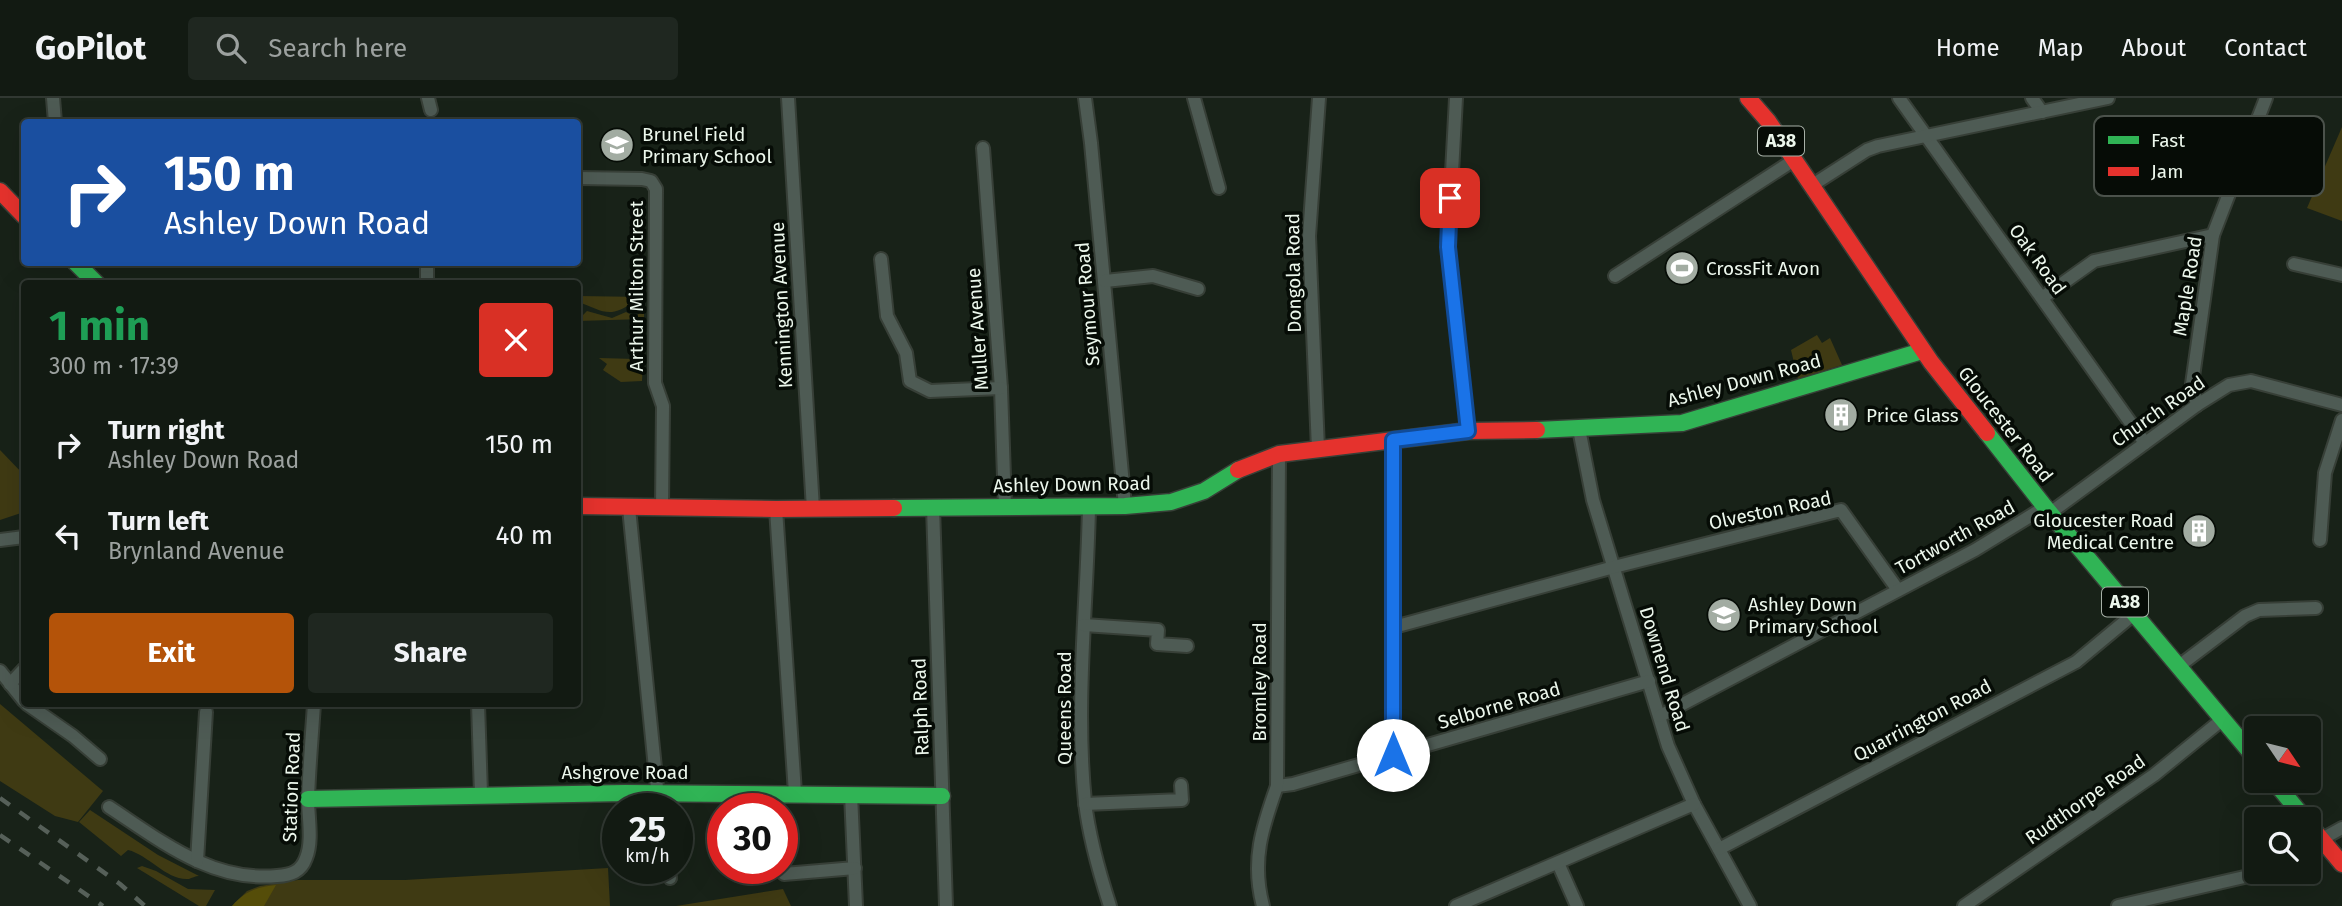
<!DOCTYPE html>
<html lang="en">
<head>
<meta charset="utf-8">
<style>
	body { margin:0; font-family:"Fira Sans",sans-serif; background:#1f2720; color:#f1f3f6; height:100vh; display:flex; flex-direction:column; font-size:26px; white-space:nowrap }
	* { box-sizing:border-box; margin:0 }
	p { font-size:23px; color:#9ca19f }
	.icon { flex:none; width:38px; height:38px; fill:none; stroke:currentColor; stroke-width:2; stroke-linecap:round; stroke-linejoin:round }
	.map { position:relative; flex:1; overflow:hidden }
	.drawer { position:absolute; left:21px; top:182px; width:560px; height:427px; display:flex; flex-direction:column; background:#121a12; border-radius:7px; box-shadow:0 7px 28px #0002,0 0 0 2px #313832 }
	.drawer>* { flex:none }
	.banner { position:absolute; left:21px; top:21px; width:560px; height:147px; border-radius:7px; box-shadow:0 7px 28px #0002,0 0 0 2px #313832; background:#1a4fa0; color:#fff; overflow:hidden }
	.needle { width:46px; rotate:125deg }
	.tools { position:absolute; left:2244px; top:618px; display:grid; gap:14px }
	.tools a { display:grid; place-items:center; width:77px; height:77px; border-radius:7px; background:#121a12; box-shadow:0 7px 28px #0002,0 0 0 2px #313832; font-size:35px }
	.speed { position:absolute; left:602px; top:695px; display:flex; gap:14px; font-size:35px; font-weight:700; text-align:center }
	.speed>* { display:grid; place-content:center; width:91px; height:91px; border-radius:50%; background:#121a12; box-shadow:0 7px 28px #0002,0 0 0 2px #313832; line-height:1 }
	.speed small { font-size:18px; font-weight:400 }
	.speed .limit { border:10px solid #d22; background:#fff; color:#111 }
	.pin { position:absolute; display:grid; place-items:center; width:60px; height:60px; color:#fff; margin:-30px; border-radius:14px; box-shadow:0 4px 10px #0006 }
	.me { position:absolute; width:77px; margin:-38px; rotate:0deg; stroke-linejoin:round; filter:drop-shadow(0 0 5px #0008) }
	.turn { display:flex; align-items:center; gap:24px; height:147px; padding:0 28px; font-size:32px }
	.turn .icon { width:91px; height:91px; stroke-width:2.5 }
	.turn b { display:block; font-size:49px; line-height:60px }
	.round { display:grid; place-items:center; flex:none; width:74px; height:74px; border-radius:7px; background:#1f2720 }
	.summary { display:flex; align-items:center; justify-content:space-between; height:119px; padding:0 28px }
	h1 { font-size:42px; font-weight:700; line-height:52px; color:#1e9e55 }
	.action { display:flex; gap:14px; margin-top:auto; padding:14px 28px }
	.action a { flex:1; height:80px; border-radius:7px; background:#b45309; color:#fff; font-size:28px; font-weight:700; line-height:80px; text-align:center }
	.action a+a { background:#1f2720; color:#f1f3f6 }
	ul { padding:0; list-style:none }
	li { display:flex; align-items:center; gap:21px; height:91px; padding:0 28px }
	li div { flex:1 }
	li b { display:block; font-size:26px }
	li em { font-style:normal }
	header { display:flex; align-items:center; gap:42px; box-sizing:border-box; height:98px; padding:0 35px; background:#121a12; border-bottom:2px solid #313832 }
	header strong { font-size:33px }
	nav { display:flex; gap:38px; margin-inline-start:auto; font-size:24px }
	.search { width:490px; height:63px; background:#1f2720; display:flex; align-items:center; gap:18px; box-sizing:border-box; padding:0 24px; border-radius:7px; color:#9ca19f; font-size:26px }
	.map>svg:first-child { display:block }
	.green { fill:#3f3a13 }
	.forest { fill:#554d09 }
	.lines { fill:none; stroke-linecap:round; stroke-linejoin:round }
	.street-casing { stroke:#373f37; stroke-width:16 }
	.fast-casing { stroke:#373f37; stroke-width:19 }
	.jam-casing { stroke:#373f37; stroke-width:19 }
	.street { stroke:#4e5b54; stroke-width:12 }
	.fast { stroke:#30b455; stroke-width:16 }
	.jam { stroke:#e5322d; stroke-width:16 }
	.rail { stroke:#566059; stroke-width:4.5; stroke-dasharray:12 12; stroke-linecap:butt }
	.route-casing { stroke:#114b97; stroke-width:18 }
	.route { stroke:#1a73e8; stroke-width:12 }
	.labels { text-anchor:middle; stroke-width:7; stroke-linejoin:round; paint-order:stroke }
	.shield { fill:#060c06; stroke:#a7b0a7; stroke-width:2 }
	.shield-label { font-size:18px; font-weight:bold; fill:#ecf7ec }
	.poi-label { font-size:19px; fill:#ecf7ec; stroke:#060c06; text-anchor:start }
	.street-label { font-size:19px; fill:#ecf7ec; stroke:#060c06 }
	.key { fill:#060c06; stroke:#4b524b; stroke-width:2 }
	.key-label { font-size:19px; fill:#ecf7ec }
</style>
</head>
<body>
<header>
<strong>GoPilot</strong>
<div class="search"><svg class="icon" aria-label="search" viewBox="0 0 24 24"><circle cx="10" cy="10" r="6"/><path d="M15 15l6 6"/></svg>Search here</div>
<nav><a>Home</a><a>Map</a><a>About</a><a>Contact</a></nav>
</header>
<div class="map">
<svg width="2342" height="808" viewBox="0 0 2342 808">
	<rect width="100%" height="100%" fill="#182218"/>
	<g class="green">
		<polygon points="2342,29 2342,123 2307,110"/>
		<path d="M578,198L644,199V221L578,223V217L582,218L587,213L612,220L626,214L635,219L641,214V209L633,204C609,222 602,212 578,204Z"/>
		<polygon points="1817,237 1822,245 1830,240 1842,267 1798,281 1791,252"/>
		<polygon points="599,260 636,261 638,263 643,263 642,283 621,284 603,272 607,266"/>
		<polygon points="0,352 24,377 24,414 0,422"/>
		<polygon points="0,606 103,693 78,724 55,718 0,683"/>
		<path d="M90,712L158,757L199,778C195,778 192,780 189,781C167,783 149,757 128,752L121,758L79,724Z"/>
		<polygon points="142,768 156,773 188,791 215,792 206,808 199,808 137,770"/>
		<polygon points="608,770 610,808 232,808 247,793 260,788 298,782 405,782"/>
		<polygon points="783,791 791,808 676,808"/>
	</g>
	<path class="forest" d="M276,787L264,808H232C245,793 257,789 276,787Z"/>
	<g class="lines">
		<g class="street-casing">
			<g id="street">
				<polyline points="53,0 55,24"/>
				<polyline points="428,0 431,12"/>
				<polyline points="788,0 813,411"/>
				<polyline points="1085,0 1091,45 1125,408"/>
				<polyline points="1194,0 1219,90"/>
				<polyline points="1456,0 1448,149 1468,333"/>
				<polyline points="1899,0 2145,345"/>
				<polyline points="2032,0 2042,14"/>
				<polyline points="983,50 1001,290 1005,409"/>
				<polyline points="578,80 642,81 651,83 656,91 655,285 663,308 662,409"/>
				<polyline points="1811,88 1867,52 1878,48 2108,0"/>
				<polyline points="881,161 887,218 906,255 910,283 930,293 1001,290"/>
				<polyline points="2294,166 2342,177"/>
				<polyline points="1615,178 1794,62"/>
				<polyline points="1105,183 1153,178 1198,191"/>
				<polyline points="427,186 427,164"/>
				<polyline points="2042,200 2094,163 2213,137"/>
				<polyline points="2197,307 2192,286 2213,137 2266,0"/>
				<polyline points="1579,331 1593,402 1668,648 1694,706 1750,808"/>
				<polyline points="1393,342 1393,657"/>
				<polyline points="1318,351 1309,138 1319,0"/>
				<polyline points="933,409 946,808"/>
				<path d="M1089,409C1087,507 1075,605 1085,704C1089,739 1099,774 1110,808"/>
				<polyline points="629,410 659,710"/>
				<polyline points="776,411 795,695"/>
				<polyline points="2050,415 2197,307 2229,287 2251,283 2342,307"/>
				<polyline points="0,442 24,439"/>
				<polyline points="2320,442 2325,375 2342,322"/>
				<polyline points="1084,527 1158,532 1157,546 1187,548"/>
				<polyline points="1394,529 1614,469 1841,412 1898,492"/>
				<polyline points="2179,568 2245,518 2259,512 2316,510"/>
				<polyline points="0,573 24,603"/>
				<polyline points="10,586 24,571"/>
				<polyline points="27,606 73,638 100,661"/>
				<polyline points="478,606 481,696"/>
				<polyline points="1660,618 1975,452 2045,409"/>
				<polyline points="1277,688 1293,686 1649,583"/>
				<polyline points="851,696 856,808"/>
				<polyline points="1085,706 1182,702 1181,687"/>
				<path d="M109,709C161,743 211,784 277,778C291,777 301,774 306,760C313,743 308,719 308,701C309,669 312,637 314,606"/>
				<polyline points="2322,741 2342,730"/>
				<polyline points="1719,751 2076,564 2135,515"/>
				<polyline points="197,763 206,614"/>
				<polyline points="1558,765 1577,808"/>
				<polyline points="668,770 670,780"/>
				<polyline points="784,776 855,770"/>
				<path d="M1263,808C1251,763 1262,730 1277,688L1279,356"/>
				<polyline points="1456,808 1694,706"/>
				<polyline points="1964,808 2154,677 2223,621"/>
				<polyline points="2118,808 2253,777 2257,774"/>
			</g>
		</g>
		<g class="fast-casing">
			<g id="fast">
				<polyline points="75,164 97,186"/>
				<polyline points="1537,332 1682,325 1922,253"/>
				<polyline points="1987,335 2045,409 2256,661"/>
				<polyline points="894,410 1125,408 1171,404 1204,393 1238,372"/>
				<polyline points="2273,682 2305,721"/>
				<polyline points="308,701 625,695 942,698"/>
			</g>
		</g>
		<g class="jam-casing">
			<g id="jam">
				<polyline points="1748,0 1768,23 1931,264 1987,335"/>
				<polyline points="0,93 24,118"/>
				<polyline points="1238,372 1279,356 1468,333 1537,332"/>
				<polyline points="578,408 776,411 894,410"/>
				<polyline points="2308,725 2342,766"/>
			</g>
		</g>
		<use href="#street" class="street"/>
		<use href="#fast" class="fast"/>
		<use href="#jam" class="jam"/>
		<g class="rail">
			<polyline points="0,700 120,786 145,808"/>
			<polyline points="0,737 103,808"/>
		</g>
	</g>
	<g class="lines">
		<g class="route-casing">
			<polyline id="route" points="1393,657 1393,342 1468,333 1448,149 1450,100"/>
		</g>
		<use href="#route" class="route"/>
	</g>
	<defs>
		<g id="school-disc" transform="scale(1.75)"><circle r="9.5" fill="#a2aca2" stroke="#060c06"/><path d="M0-5L7-2L0 1L-7-2ZM-4 1L0 2.5L4 1V4Q0 6-4 4Z" fill="#fff"/></g>
		<g id="stadium-disc" transform="scale(1.75)"><circle r="9.5" fill="#a2aca2" stroke="#060c06"/><path d="M0-5a6.5 5 0 1 0 0 10a6.5 5 0 1 0 0-10ZM-3.5-1.8h7v3.6h-7Z" fill="#fff"/></g>
		<g id="building-disc" transform="scale(1.75)"><circle r="9.5" fill="#a2aca2" stroke="#060c06"/><path d="M-4-6H4V6H1V3H-1V6H-4ZM-2.5-4.3h1.7v1.8h-1.7ZM.8-4.3h1.7v1.8H.8ZM-2.5-1h1.7V.8h-1.7ZM.8-1h1.7V.8H.8Z" fill="#fff"/></g>
	</defs>
	<g fill-rule="evenodd">
		<use href="#school-disc" x="617" y="47"/>
		<use href="#stadium-disc" x="1682" y="170"/>
		<use href="#building-disc" x="1841" y="317"/>
		<use href="#building-disc" x="2199" y="433"/>
		<use href="#school-disc" x="1724" y="517"/>
	</g>
	<g class="labels">
		<g class="shield">
			<rect x="1758" y="28.5" width="46" height="29" rx="5"/>
			<rect x="2102" y="489.5" width="46" height="29" rx="5"/>
		</g>
		<g class="shield-label">
			<text x="1781" y="49">A38</text>
			<text x="2125" y="510">A38</text>
		</g>
		<g class="poi-label">
			<text x="642" y="43">Brunel Field<tspan x="642" dy="22">Primary School</tspan></text>
			<text x="1706" y="177">CrossFit Avon</text>
			<text x="1866" y="324">Price Glass</text>
			<text x="2174" y="429" text-anchor="end">Gloucester Road<tspan x="2174" dy="22">Medical Centre</tspan></text>
			<text x="1748" y="513">Ashley Down<tspan x="1748" dy="22">Primary School</tspan></text>
		</g>
		<g class="street-label">
			<text transform="translate(2038 161) rotate(54)" y="7">Oak Road</text>
			<text transform="translate(1293 175) rotate(-91)" y="7">Dongola Road</text>
			<text transform="translate(636 188) rotate(-90)" y="7">Arthur Milton Street</text>
			<text transform="translate(2187 188) rotate(-81)" y="7">Maple Road</text>
			<text transform="translate(1087 206) rotate(-95)" y="7">Seymour Road</text>
			<text transform="translate(781 207) rotate(-93)" y="7">Kennington Avenue</text>
			<text transform="translate(977 231) rotate(-94)" y="7">Muller Avenue</text>
			<text transform="translate(1744 282) rotate(-15)" y="7">Ashley Down Road</text>
			<text transform="translate(2158 313) rotate(-35)" y="7">Church Road</text>
			<text transform="translate(2006 326) rotate(52)" y="7">Gloucester Road</text>
			<text transform="translate(1072 386) rotate(-1)" y="7">Ashley Down Road</text>
			<text transform="translate(1770 412) rotate(-12)" y="7">Olveston Road</text>
			<text transform="translate(1955 439) rotate(-29)" y="7">Tortworth Road</text>
			<text transform="translate(1665 571) rotate(73)" y="7">Downend Road</text>
			<text transform="translate(1259 584) rotate(-90)" y="7">Bromley Road</text>
			<text transform="translate(1499 607) rotate(-16)" y="7">Selborne Road</text>
			<text transform="translate(920 609) rotate(-92)" y="7">Ralph Road</text>
			<text transform="translate(1064 610) rotate(-90)" y="7">Queens Road</text>
			<text transform="translate(1922 622) rotate(-28)" y="7">Quarrington Road</text>
			<text x="625" y="681">Ashgrove Road</text>
			<text transform="translate(291 689) rotate(-88)" y="7">Station Road</text>
			<text transform="translate(2085 701) rotate(-35)" y="7">Rudthorpe Road</text>
		</g>
	</g>
	<rect x="2094" y="18" width="230" height="80" rx="10" class="key"/>
	<rect x="2108" y="38" width="31" height="8" fill="#30b455"/>
	<rect x="2108" y="69" width="31" height="9" fill="#e5322d"/>
	<g class="key-label">
		<text x="2151" y="49">Fast</text>
		<text x="2151" y="80">Jam</text>
	</g>
</svg>
<div class="tools">
<a><svg class="needle" viewBox="-14 -14 28 28"><path d="M0-13l5 13h-10z" fill="#e53935"/><path d="M0 13l5-13h-10z" fill="#9ca19f"/></svg></a>
<a><svg class="icon" aria-label="search" viewBox="0 0 24 24"><circle cx="10" cy="10" r="6"/><path d="M15 15l6 6"/></svg></a>
</div>
<div class="speed"><div>25<small>km/h</small></div><div class="limit">30</div></div>
<div class="pin" style="left:1450px;top:100px;background:#d93025"><svg class="icon" aria-label="arrive" viewBox="0 0 24 24"><path d="M6 21V4h12l-3 4 3 4H6"/></svg></div>
<svg class="me" style="left:1393px;top:657px" viewBox="-20 -20 40 40"><circle r="19" fill="#fff"/><path d="M0-13L10 11 0 6-10 11z" fill="#1a73e8"/></svg>
<div class="banner">
<div class="turn"><svg class="icon" aria-label="right" viewBox="0 0 24 24"><path d="M7 20v-9h11M14 6l5 5-5 5"/></svg><div><b>150 m</b>Ashley Down Road</div></div>
</div>
<section class="drawer">
<div class="summary"><div><h1>1 min</h1><p>300 m · 17:39</p></div><a class="round" style="background:#d93025;color:#fff"><svg class="icon" aria-label="close" viewBox="0 0 24 24"><path d="M6 6l12 12M18 6L6 18"/></svg></a></div>
<ul>
<li><svg class="icon" aria-label="right" viewBox="0 0 24 24"><path d="M7 20v-9h11M14 6l5 5-5 5"/></svg><div><b>Turn right</b><p>Ashley Down Road</p></div><em>150 m</em></li>
<li><svg class="icon" aria-label="left" viewBox="0 0 24 24"><path d="M17 20v-9H6M10 6l-5 5 5 5"/></svg><div><b>Turn left</b><p>Brynland Avenue</p></div><em>40 m</em></li>
</ul>
<div class="action"><a>Exit</a><a>Share</a></div>
</section>
</div>
</body>
</html>
